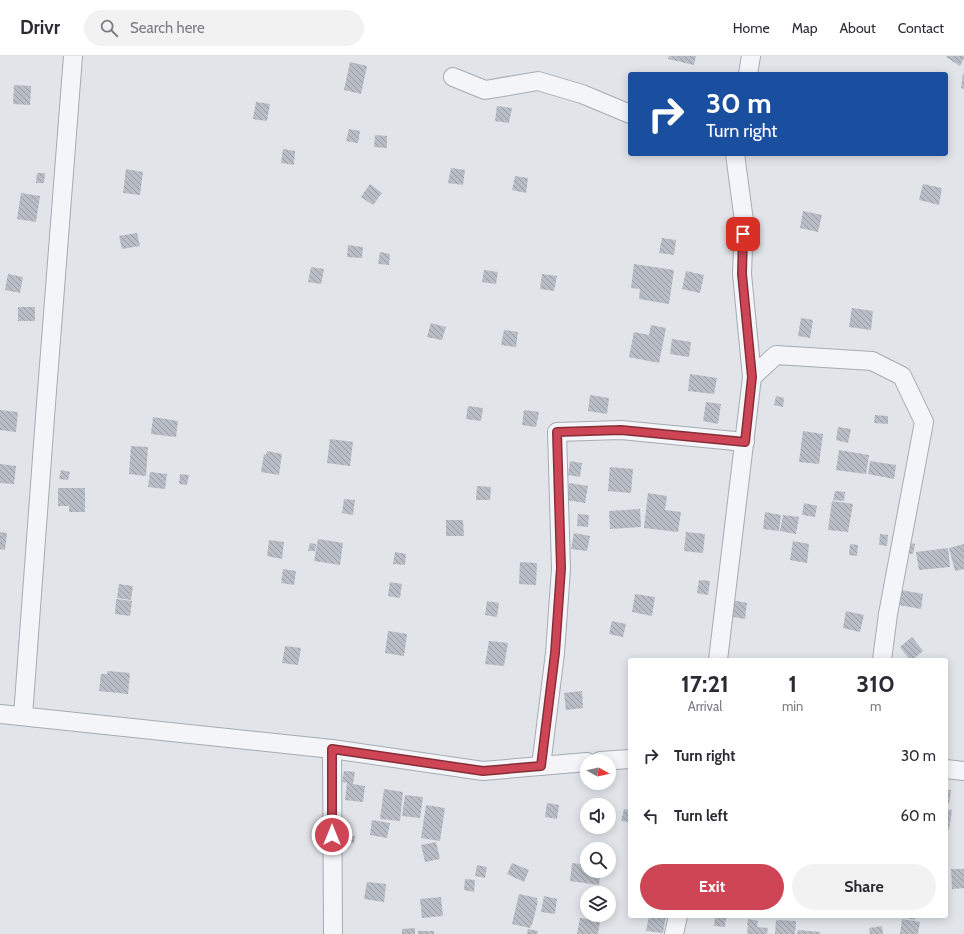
<!DOCTYPE html>
<html lang="en">
<head>
<meta charset="utf-8">
<style>
	body { margin:0; font-family:Cabin,sans-serif; background:#f2f2f3; color:#2b2b33; height:100vh; display:flex; flex-direction:column; font-size:15px; white-space:nowrap }
	* { box-sizing:border-box; margin:0 }
	p { font-size:13px; color:#7c7c81 }
	.icon { flex:none; width:22px; height:22px; fill:none; stroke:currentColor; stroke-width:2; stroke-linecap:round; stroke-linejoin:round }
	.map { position:relative; flex:1; overflow:hidden }
	.details { position:absolute; left:628px; top:602px; width:320px; height:260px; display:flex; flex-direction:column; background:#fff; border-radius:4px; box-shadow:0 2px 10px #0003 }
	.details>* { flex:none }
	.hud { position:absolute; left:628px; top:16px; width:320px; height:84px; border-radius:4px; box-shadow:0 2px 10px #0003; background:#1a4fa0; color:#fff; overflow:hidden }
	.needle { width:26px; rotate:98deg }
	.tools { position:absolute; left:580px; top:698px; display:grid; gap:8px }
	.tools a { display:grid; place-items:center; width:36px; height:36px; border-radius:50%; background:#fff; box-shadow:0 2px 10px #0003; font-size:20px }
	.pin { position:absolute; display:grid; place-items:center; width:34px; height:34px; color:#fff; margin:-17px; border-radius:8px; box-shadow:0 2px 6px #0006 }
	.me { position:absolute; width:44px; margin:-22px; rotate:0deg; stroke-linejoin:round; filter:drop-shadow(0 0 3px #0008) }
	.turn { display:flex; align-items:center; gap:14px; height:84px; padding:0 12px; font-size:18px }
	.turn .icon { width:52px; height:52px; stroke-width:2.5 }
	.turn b { display:block; font-size:28px; line-height:34px }
	.eta { display:flex; justify-content:space-evenly; align-items:center; height:68px; text-align:center }
	.eta b { font-size:24px; font-weight:800; line-height:28px }
	.button { display:flex; gap:8px; margin-top:auto; padding:8px 12px }
	.button a { flex:1; height:46px; border-radius:24px; background:#ce4656; color:#fff; font-size:16px; font-weight:800; line-height:46px; text-align:center }
	.button a+a { background:#f2f2f3; color:#2b2b33 }
	ul { padding:0; list-style:none }
	li { display:flex; align-items:center; gap:12px; height:60px; padding:0 12px }
	li div { flex:1 }
	li b { display:block; font-size:15px }
	li em { font-style:normal }
	header { display:flex; align-items:center; gap:24px; box-sizing:border-box; height:56px; padding:0 20px; background:#fff; border-bottom:1px solid #e1e1e2 }
	header strong { font-size:19px }
	nav { display:flex; gap:22px; margin-inline-start:auto; font-size:14px }
	.search { width:280px; height:36px; background:#f2f2f3; display:flex; align-items:center; gap:10px; box-sizing:border-box; padding:0 14px; border-radius:22px; color:#7c7c81; font-size:15px }
	.map>svg:first-child { display:block }
	.building { fill:url(#building-back-hatch) }
	.lines { fill:none; stroke-linecap:round; stroke-linejoin:round }
	.street-casing { stroke:#a6abb3; stroke-width:20 }
	.street { stroke:#f3f5f8; stroke-width:18 }
	.route-casing { stroke:#862e38; stroke-width:10 }
	.route { stroke:#ce4656; stroke-width:7 }
</style>
</head>
<body>
<header>
<strong>Drivr</strong>
<div class="search"><svg class="icon" aria-label="search" viewBox="0 0 24 24"><circle cx="10" cy="10" r="6"/><path d="M15 15l6 6"/></svg>Search here</div>
<nav><a>Home</a><a>Map</a><a>About</a><a>Contact</a></nav>
</header>
<div class="map">
<svg width="964" height="878" viewBox="0 0 964 878">
	<defs>
		<pattern id="building-back-hatch" width="6" height="6" patternUnits="userSpaceOnUse"><rect width="6" height="6" fill="#b8bdc6"/><path d="M-1 5l2 2M0 0l6 6M5-1l2 2" fill="none" stroke="#969aa2"/></pattern>
	</defs>
	<rect width="100%" height="100%" fill="#e1e4e9"/>
	<g class="building">
		<polygon points="669,0 696,0 694,9 668,3"/>
		<polygon points="947,0 964,0 964,2 960,10 946,1"/>
		<polygon points="350,6 367,10 361,38 344,34"/>
		<polygon points="963,18 964,18 964,33 961,32"/>
		<polygon points="14,29 31,30 30,49 13,48"/>
		<polygon points="256,46 270,48 267,65 253,63"/>
		<polygon points="497,50 512,52 509,67 495,65"/>
		<polygon points="349,73 360,75 358,87 346,85"/>
		<polygon points="375,79 387,80 387,92 374,91"/>
		<polygon points="283,93 295,95 294,109 281,107"/>
		<polygon points="451,112 465,114 463,129 448,127"/>
		<polygon points="126,113 143,116 140,139 123,137"/>
		<polygon points="37,117 45,117 44,127 36,127"/>
		<polygon points="515,120 528,122 526,137 512,134"/>
		<polygon points="370,128 382,137 373,149 361,141"/>
		<polygon points="923,128 942,132 939,149 919,144"/>
		<polygon points="21,137 40,140 36,166 17,163"/>
		<polygon points="803,155 822,159 818,176 800,172"/>
		<polygon points="137,177 140,190 122,193 119,180"/>
		<polygon points="662,182 676,184 674,199 659,197"/>
		<polygon points="348,189 363,191 362,202 347,201"/>
		<polygon points="380,196 390,198 389,209 378,208"/>
		<polygon points="634,208 674,214 669,248 639,243 640,233 631,232"/>
		<polygon points="311,211 324,213 321,228 308,226"/>
		<polygon points="484,214 498,216 496,228 482,226"/>
		<polygon points="686,215 704,219 700,237 682,233"/>
		<polygon points="8,218 23,221 20,237 5,234"/>
		<polygon points="542,218 557,220 554,235 540,233"/>
		<rect x="18" y="251" width="17" height="14"/>
		<polygon points="852,252 873,255 871,274 849,271"/>
		<polygon points="801,262 813,264 810,282 798,280"/>
		<polygon points="431,267 446,271 442,284 427,281"/>
		<polygon points="651,269 666,272 659,307 629,301 634,276 649,279"/>
		<polygon points="504,274 518,276 516,291 501,289"/>
		<polygon points="672,283 691,286 689,301 670,298"/>
		<polygon points="690,318 717,322 714,338 688,335"/>
		<polygon points="590,339 609,342 607,358 588,355"/>
		<polygon points="776,340 784,342 783,351 774,349"/>
		<polygon points="706,346 721,348 718,368 703,365"/>
		<polygon points="468,350 483,352 481,365 466,363"/>
		<polygon points="0,354 18,356 16,376 0,374"/>
		<polygon points="524,354 539,356 536,371 522,369"/>
		<polygon points="875,359 888,360 888,368 874,367"/>
		<polygon points="153,361 178,365 176,381 151,378"/>
		<polygon points="838,371 851,373 848,387 836,384"/>
		<polygon points="803,375 823,378 819,408 799,406"/>
		<polygon points="330,383 353,386 350,410 327,407"/>
		<polygon points="131,390 148,391 146,420 129,418"/>
		<polygon points="839,394 869,399 866,418 836,414"/>
		<polygon points="267,395 282,398 279,419 261,416 264,398 266,399"/>
		<polygon points="570,405 582,407 580,421 568,419"/>
		<polygon points="870,405 896,409 894,423 868,418"/>
		<polygon points="0,408 16,410 14,428 0,427"/>
		<polygon points="610,411 633,413 631,437 608,435"/>
		<polygon points="61,414 70,416 68,424 59,423"/>
		<polygon points="150,416 167,418 165,433 148,431"/>
		<polygon points="180,418 189,419 187,429 179,428"/>
		<polygon points="569,427 588,430 585,447 566,444"/>
		<polygon points="477,430 491,431 490,444 476,444"/>
		<polygon points="58,432 85,432 85,456 69,456 69,450 58,450"/>
		<polygon points="835,435 845,436 844,445 833,444"/>
		<polygon points="648,437 667,440 665,454 681,456 678,476 644,472"/>
		<polygon points="344,443 355,444 353,459 342,457"/>
		<polygon points="832,445 853,448 848,476 828,474"/>
		<polygon points="804,447 817,450 815,461 802,459"/>
		<polygon points="640,453 641,471 610,473 609,455"/>
		<polygon points="765,456 781,459 779,475 763,473"/>
		<polygon points="578,458 589,459 588,471 577,470"/>
		<polygon points="783,459 799,461 796,478 780,475"/>
		<polygon points="446,464 463,464 464,480 446,480"/>
		<polygon points="0,476 7,477 5,494 0,493"/>
		<polygon points="686,476 705,478 703,497 684,495"/>
		<polygon points="574,477 590,480 587,495 571,493"/>
		<polygon points="880,478 888,479 887,490 879,489"/>
		<polygon points="318,483 343,487 340,509 314,505"/>
		<polygon points="269,484 284,486 282,503 267,500"/>
		<polygon points="793,485 809,488 807,507 790,504"/>
		<polygon points="906,486 915,488 913,498 905,497"/>
		<polygon points="310,487 316,488 315,495 308,495"/>
		<polygon points="850,488 858,489 857,500 849,499"/>
		<polygon points="964,488 964,513 955,515 949,492"/>
		<polygon points="948,492 950,511 919,514 916,496"/>
		<polygon points="395,496 406,498 405,509 393,508"/>
		<polygon points="520,506 537,507 536,529 519,528"/>
		<polygon points="283,513 296,515 294,529 281,527"/>
		<polygon points="699,524 710,525 708,539 697,537"/>
		<polygon points="390,526 402,528 400,542 388,540"/>
		<polygon points="119,528 133,530 131,544 117,542"/>
		<polygon points="901,534 923,538 921,553 899,549"/>
		<polygon points="635,538 655,541 652,560 632,556"/>
		<polygon points="116,543 132,545 130,560 115,558"/>
		<polygon points="731,544 747,547 745,563 729,560"/>
		<polygon points="487,545 499,547 497,561 485,559"/>
		<polygon points="846,555 864,559 860,576 843,572"/>
		<polygon points="612,565 626,568 623,581 609,578"/>
		<polygon points="388,575 407,578 404,600 385,597"/>
		<polygon points="912,581 923,595 912,604 910,604 900,591"/>
		<polygon points="489,585 508,587 504,610 485,608"/>
		<polygon points="285,590 301,592 298,609 282,607"/>
		<polygon points="108,615 130,617 128,638 99,635 101,618 107,618"/>
		<polygon points="582,635 583,652 566,654 564,637"/>
		<polygon points="344,715 355,716 353,728 365,730 363,746 345,744 347,727 342,726"/>
		<polygon points="384,733 403,736 400,765 380,763"/>
		<polygon points="946,734 951,734 949,748 946,748"/>
		<polygon points="405,739 423,741 420,762 402,760"/>
		<polygon points="547,747 559,749 557,763 545,761"/>
		<polygon points="426,749 445,752 440,785 421,782"/>
		<polygon points="624,753 630,754 630,766 621,765"/>
		<polygon points="946,753 952,754 949,774 946,773"/>
		<polygon points="372,764 390,767 387,782 370,779"/>
		<polygon points="342,778 355,780 354,787 341,786"/>
		<polygon points="436,786 440,803 425,806 421,789"/>
		<polygon points="512,807 529,814 524,826 507,818"/>
		<polygon points="572,807 587,809 587,815 601,815 599,829 570,825"/>
		<polygon points="477,809 487,811 485,822 475,820"/>
		<polygon points="951,813 964,813 964,832 952,833"/>
		<polygon points="465,823 475,824 474,836 464,834"/>
		<polygon points="367,826 386,828 384,846 364,843"/>
		<polygon points="519,838 537,842 537,845 538,845 532,869 531,869 530,872 512,868"/>
		<polygon points="544,840 557,843 555,858 541,856"/>
		<polygon points="441,841 443,860 422,862 420,843"/>
		<polygon points="649,860 666,860 663,877 646,875"/>
		<polygon points="907,860 915,860 915,864 906,862"/>
		<polygon points="715,861 726,862 725,871 714,870"/>
		<polygon points="580,862 600,865 598,878 577,878"/>
		<polygon points="748,863 758,865 757,871 768,872 767,878 747,878 748,869 756,870 747,869"/>
		<polygon points="902,863 920,866 918,878 900,878"/>
		<polygon points="776,864 796,865 795,878 775,878"/>
		<polygon points="882,870 883,878 870,878 869,872"/>
		<polygon points="415,872 415,878 402,878 402,873"/>
		<polygon points="528,873 538,875 537,878 527,878"/>
		<polygon points="798,874 820,876 820,878 797,878"/>
		<rect x="418" y="875" width="16" height="3"/>
	</g>
	<g class="lines">
		<g class="street-casing">
			<g id="street">
				<polyline points="748,18 751,0"/>
				<polyline points="453,21 485,34 538,25 582,38 630,58"/>
				<polyline points="752,321 776,299 872,305 902,320 924,366 888,558 882,604"/>
				<polyline points="718,604 752,321 742,218 744,165 735,98"/>
				<polyline points="0,658 332,693 483,715 587,706"/>
				<polyline points="23,660 45,361 73,0"/>
				<polyline points="332,693 333,878"/>
				<polyline points="600,705 630,703"/>
				<polyline points="541,710 555,597 561,513 557,376 621,374 745,386"/>
				<polyline points="946,713 964,715"/>
				<polyline points="674,878 678,860"/>
			</g>
		</g>
		<use href="#street" class="street"/>
	</g>
	<g class="lines">
		<g class="route-casing">
			<polyline id="route" points="332,779 332,693 483,715 541,710 555,597 561,512 557,376 621,374 745,386 752,321 742,218 743,178"/>
		</g>
		<use href="#route" class="route"/>
	</g>
</svg>
<div class="tools">
<a><svg class="needle" viewBox="-14 -14 28 28"><path d="M0-13l5 13h-10z" fill="#e53935"/><path d="M0 13l5-13h-10z" fill="#7c7c81"/></svg></a>
<a><svg class="icon" aria-label="sound" viewBox="0 0 24 24"><path d="M4 9h4l5-4v14l-5-4H4zM17 9q2 3 0 6"/></svg></a>
<a><svg class="icon" aria-label="search" viewBox="0 0 24 24"><circle cx="10" cy="10" r="6"/><path d="M15 15l6 6"/></svg></a>
<a><svg class="icon" aria-label="layers" viewBox="0 0 24 24"><path d="M12 4l9 5-9 5-9-5zM3 14l9 5 9-5"/></svg></a>
</div>
<div class="pin" style="left:743px;top:178px;background:#d93025"><svg class="icon" aria-label="arrive" viewBox="0 0 24 24"><path d="M6 21V4h12l-3 4 3 4H6"/></svg></div>
<svg class="me" style="left:332px;top:779px" viewBox="-20 -20 40 40"><circle r="17" fill="#ce4656" stroke="#fff" stroke-width="3"/><path d="M0-11L8 9 0 5-8 9z" fill="#fff"/></svg>
<div class="hud">
<div class="turn"><svg class="icon" aria-label="right" viewBox="0 0 24 24"><path d="M7 20v-9h11M14 6l5 5-5 5"/></svg><div><b>30 m</b>Turn right</div></div>
</div>
<section class="details">
<div class="eta">
<div><b>17:21</b><p>Arrival</p></div>
<div><b>1</b><p>min</p></div>
<div><b>310</b><p>m</p></div>
</div>
<ul>
<li><svg class="icon" aria-label="right" viewBox="0 0 24 24"><path d="M7 20v-9h11M14 6l5 5-5 5"/></svg><div><b>Turn right</b></div><em>30 m</em></li>
<li><svg class="icon" aria-label="left" viewBox="0 0 24 24"><path d="M17 20v-9H6M10 6l-5 5 5 5"/></svg><div><b>Turn left</b></div><em>60 m</em></li>
</ul>
<div class="button"><a>Exit</a><a>Share</a></div>
</section>
</div>
</body>
</html>
